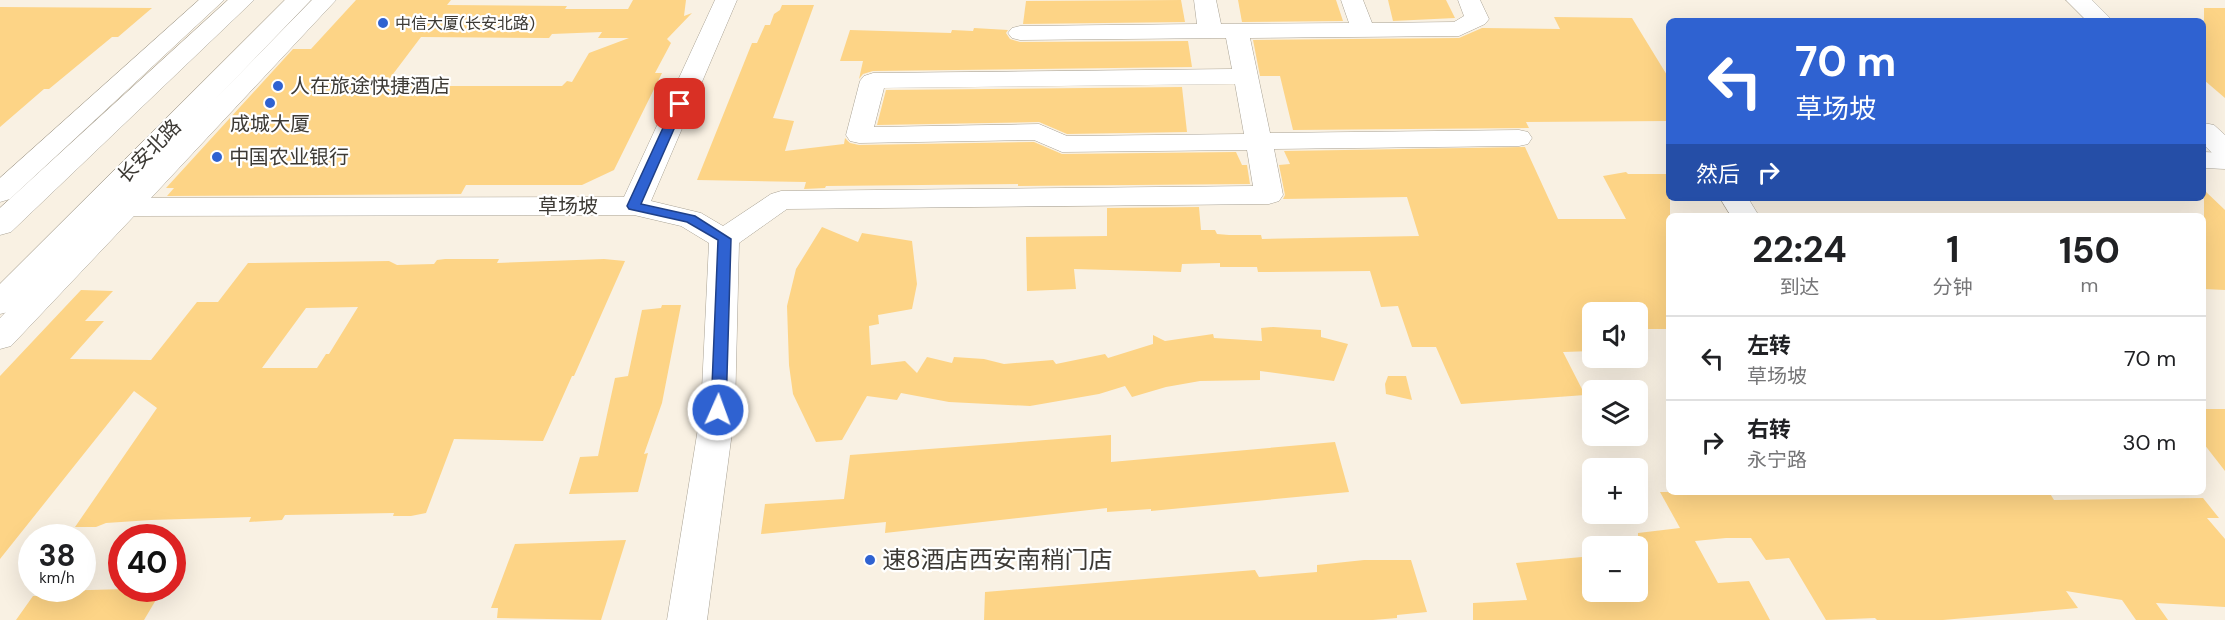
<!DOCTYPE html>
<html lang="zh">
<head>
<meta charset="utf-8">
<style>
	body { margin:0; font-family:"DM Sans","Noto Sans SC",sans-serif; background:#f6f6f6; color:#202124; height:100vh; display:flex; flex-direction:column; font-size:22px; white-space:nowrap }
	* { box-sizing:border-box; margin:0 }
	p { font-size:20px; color:#757577 }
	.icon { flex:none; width:33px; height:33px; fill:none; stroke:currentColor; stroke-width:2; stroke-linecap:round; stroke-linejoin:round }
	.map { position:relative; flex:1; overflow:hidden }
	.drawer { position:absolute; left:1666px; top:213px; width:540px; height:282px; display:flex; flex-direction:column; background:#fff; border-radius:9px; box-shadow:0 6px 24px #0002 }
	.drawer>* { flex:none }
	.hud { position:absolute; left:1666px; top:18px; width:540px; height:183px; border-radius:9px; box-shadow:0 6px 24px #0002; background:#2f62d1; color:#fff; overflow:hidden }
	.controls { position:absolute; left:1582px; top:302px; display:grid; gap:12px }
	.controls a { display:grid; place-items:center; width:66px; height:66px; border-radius:9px; background:#fff; box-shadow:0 6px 24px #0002; font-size:30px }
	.speed { position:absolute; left:18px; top:524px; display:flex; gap:12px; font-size:30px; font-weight:700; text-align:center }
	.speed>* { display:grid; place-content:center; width:78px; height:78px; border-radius:50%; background:#fff; box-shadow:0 6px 24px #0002; line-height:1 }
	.speed small { font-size:15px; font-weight:400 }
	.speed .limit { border:9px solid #d22; background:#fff; color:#111 }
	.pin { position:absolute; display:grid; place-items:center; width:51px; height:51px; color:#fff; margin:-26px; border-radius:12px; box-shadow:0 3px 9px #0006 }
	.me { position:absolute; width:66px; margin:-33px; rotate:2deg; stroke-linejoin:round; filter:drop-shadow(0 0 4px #0008) }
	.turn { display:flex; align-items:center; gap:21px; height:126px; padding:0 30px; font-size:27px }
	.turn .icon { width:78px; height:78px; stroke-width:2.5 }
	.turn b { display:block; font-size:42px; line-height:51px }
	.then { display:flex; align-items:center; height:57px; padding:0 30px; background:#0003; gap:12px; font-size:22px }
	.eta { display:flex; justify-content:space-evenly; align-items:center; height:102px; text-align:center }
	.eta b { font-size:36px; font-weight:700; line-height:42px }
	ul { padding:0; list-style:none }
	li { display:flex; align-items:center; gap:18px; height:84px; padding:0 30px; border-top:2px solid #e0e0e0 }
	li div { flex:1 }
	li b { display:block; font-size:22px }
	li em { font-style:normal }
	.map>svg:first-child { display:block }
	.building { fill:#fdd486; fill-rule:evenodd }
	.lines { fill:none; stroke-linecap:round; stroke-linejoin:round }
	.minor-casing { stroke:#a9a294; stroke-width:1 }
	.major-casing { stroke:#a9a294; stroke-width:1 }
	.minor { fill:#fff; fill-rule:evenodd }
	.major { fill:#fff; fill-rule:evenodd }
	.route { fill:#2f62d1; stroke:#1f4088; stroke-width:1.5 }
	.poi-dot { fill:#2f62d1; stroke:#fff; stroke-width:2 }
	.labels { text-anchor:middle; stroke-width:4.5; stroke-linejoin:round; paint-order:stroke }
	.far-poi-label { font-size:16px; fill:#3d3a35; stroke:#fff; text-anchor:start }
	.poi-label { font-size:20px; fill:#3d3a35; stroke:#fff; text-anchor:start }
	.street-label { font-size:20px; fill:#3d3a35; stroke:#fff }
	.near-poi-label { font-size:24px; fill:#3d3a35; stroke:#fff; text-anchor:start }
</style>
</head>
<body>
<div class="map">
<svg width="2225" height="620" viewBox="0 0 2225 620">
	<rect width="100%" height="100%" fill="#f9f1e3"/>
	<g class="building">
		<path d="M356,0H451L447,5L567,6L565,9H628L633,0H686L684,16L692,13L667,39L671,43L655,73H662L614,170L582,185H466L461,194L167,196L174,188H166L293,49H311ZM602,32L598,38H629L589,53L572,82L567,81L562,86H384L421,37L549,38L552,34Z"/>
		<polygon points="1181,0 1185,22 1023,24 1026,1"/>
		<polygon points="1238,0 1336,0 1343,21 1242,22"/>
		<polygon points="1388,0 1446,0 1455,18 1393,21"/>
		<polygon points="782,5 814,5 773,118 794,121 785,151 844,144 845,138 850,143 859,145 1034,142 1062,154 1236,152 1242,165 1247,165 1250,184 1018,186 1018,184 826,186 825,188 804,189 806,182 697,180 752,43 757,43 765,25 770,25 774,14 780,10"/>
		<polygon points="0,7 152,8 118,37 112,37 49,89 44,89 0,127"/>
		<polygon points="2204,8 2225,8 2225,98 2204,80"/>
		<polygon points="1554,17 1632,18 1670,80 1670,121 1526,122 1529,128 1293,130 1280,76 1260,76 1253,40 1459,38 1482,28 1560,29"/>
		<polygon points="974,28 1008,30 1006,33 1010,39 1020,42 1188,41 1192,67 873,71 863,74 859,79 863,61 840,61 850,30 951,33 952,30 973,31"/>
		<polygon points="1182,87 1187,132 1067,134 1039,122 877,125 886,90"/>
		<polygon points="1525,147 1558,219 1626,219 1603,176 1626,172 1628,174 1670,174 1670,329 1638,329 1638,312 1593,312 1593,351 1563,352 1585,395 1461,404 1436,347 1412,347 1398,306 1381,307 1370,271 1258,272 1257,267 1220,267 1220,263 1182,264 1181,272 1074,269 1076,289 1027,291 1026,237 1107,236 1107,208 1199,207 1201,230 1215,230 1217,234 1229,235 1261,235 1262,239 1419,236 1407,197 1283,199 1285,195 1279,165 1290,164 1284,151"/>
		<polygon points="2204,190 2225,210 2225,290 2204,289"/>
		<polygon points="822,227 858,242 862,233 912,241 917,284 912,309 878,315 879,324 869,326 871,365 905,361 917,373 927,357 952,363 954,357 984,359 1004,364 1053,360 1056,364 1105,354 1108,358 1153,344 1153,335 1165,341 1213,334 1214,338 1262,341 1261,328 1273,327 1321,330 1321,337 1348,344 1334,381 1260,371 1260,380 1200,381 1166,387 1132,397 1125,386 1099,394 1030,406 949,402 901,393 897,400 867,396 842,440 816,442 793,394 789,365 787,306 796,269"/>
		<path d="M445,259H499L497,263L604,259L625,261L574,376H572L543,441L454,439L426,513L411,516H393L394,513L285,515L282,520L249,522L251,517L151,520L106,523L96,527H75L157,408L134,391L0,559V376L81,290L113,291L85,321H104L70,359L151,360L197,302H218L248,263L389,261L397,265L434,264L437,260ZM358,307L329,354H326L317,368H262L306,308Z"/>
		<polygon points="662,305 681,305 662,403 644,454 648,453 638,492 569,494 580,457 598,456 615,378 628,376 642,310 661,308"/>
		<polygon points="1388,376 1406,376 1412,400 1386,394 1385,384"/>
		<polygon points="2204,409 2225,409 2225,471 2204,444"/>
		<polygon points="1111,435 1111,462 1335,442 1349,492 1151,511 1151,509 1107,512 1107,508 885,533 886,522 761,534 765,504 844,499 850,455"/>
		<polygon points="1660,492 2049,492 2054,500 2203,498 2219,518 2207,518 2225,539 2225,607 2156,603 2168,620 2136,620 2122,600 2066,591 2078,608 1943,620 1877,620 1875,618 1826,620 1789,558 1766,560 1751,538 1726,538 1695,541 1718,583 1749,581 1770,620 1473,620 1473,603 1527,600 1516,563 1593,556 1593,595 1638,592 1638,533 1680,528"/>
		<polygon points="626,540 601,620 497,618 498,608 491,608 515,544"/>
		<polygon points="1364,560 1411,560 1427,612 1397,615 1397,618 1373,620 984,620 985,592 1255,570 1259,577 1317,572 1317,565"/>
		<polygon points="163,588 144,620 16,620 33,596 49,596 53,591"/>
	</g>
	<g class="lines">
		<g class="minor-casing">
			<g id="minor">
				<polygon points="199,0 224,0 10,199 0,202 0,178"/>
				<path d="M312,0H336L151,198L624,197L715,0H737L651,201L701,213L723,226L771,194L781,191L1253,186L1247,150L1062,152L1034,140L859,143L850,141L846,135L860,81L864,76L873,73L1232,69L1226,38L1020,40L1012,38L1008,33L1012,28L1020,26L1197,24L1194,0H1216L1221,24L1349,23L1341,0H1363L1372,23L1454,22L1464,16L1458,0H1480L1489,19L1485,24L1459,36L1250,38L1270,133L1519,130L1528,132L1532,138L1528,144L1519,146L1274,149L1283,195L1279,201L1269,204L787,209L739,243L735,410L707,620H667L701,410L709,243L681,226L634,215L134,216L11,346L0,349V318L100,216L84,213L80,207L84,201L94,198H118ZM1235,84L1244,134L1067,136L1039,124L874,127L884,88Z"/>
				<polygon points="2204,152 2225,153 2225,169 2204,168"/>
				<polygon points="1720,198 1748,198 1759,216 1731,216"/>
			</g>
		</g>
		<g class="major-casing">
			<g id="major">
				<polygon points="228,0 254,0 11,232 0,235 0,208"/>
				<polygon points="285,0 311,0 12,311 0,314 0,284"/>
				<polygon points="2066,0 2092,0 2113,21 2087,21"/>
				<polygon points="2204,123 2214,125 2225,135 2225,159 2215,156 2204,145"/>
			</g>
		</g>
		<use href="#minor" class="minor"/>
		<use href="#major" class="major"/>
	</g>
	<polygon class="route" points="680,100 685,104 641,204 695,216 731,239 726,410 723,414 713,414 711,410 718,240 687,222 629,209 627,206 674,104"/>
	<g class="poi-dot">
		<circle cx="383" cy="23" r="6"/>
		<circle cx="278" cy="86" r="6"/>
		<circle cx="270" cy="103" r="6"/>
		<circle cx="217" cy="157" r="6"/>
		<circle cx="870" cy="560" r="6"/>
	</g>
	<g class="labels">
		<g class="far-poi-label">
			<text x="395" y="29">中信大厦(长安北路)</text>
		</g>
		<g class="poi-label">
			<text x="290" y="93">人在旅途快捷酒店</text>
			<text x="270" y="131" text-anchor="middle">成城大厦</text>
			<text x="229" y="164">中国农业银行</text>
		</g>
		<g class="street-label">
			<text transform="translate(149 151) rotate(-45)" y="7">长安北路</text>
			<text x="568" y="213">草场坡</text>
		</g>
		<g class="near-poi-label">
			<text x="882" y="568">速8酒店西安南稍门店</text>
		</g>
	</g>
</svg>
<div class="controls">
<a><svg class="icon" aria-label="sound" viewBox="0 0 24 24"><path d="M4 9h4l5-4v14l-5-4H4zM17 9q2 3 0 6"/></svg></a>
<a><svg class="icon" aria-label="layers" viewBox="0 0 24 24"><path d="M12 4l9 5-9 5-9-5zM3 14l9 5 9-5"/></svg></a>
<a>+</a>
<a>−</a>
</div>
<div class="speed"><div>38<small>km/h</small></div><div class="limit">40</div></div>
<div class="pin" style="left:680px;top:104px;background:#d93025"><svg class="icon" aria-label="arrive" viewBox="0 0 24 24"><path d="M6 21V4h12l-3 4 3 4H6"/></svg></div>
<svg class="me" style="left:718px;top:410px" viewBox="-20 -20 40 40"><circle r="17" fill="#2f62d1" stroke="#fff" stroke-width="3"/><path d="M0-11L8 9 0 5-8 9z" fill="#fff"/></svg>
<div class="hud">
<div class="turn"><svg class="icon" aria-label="left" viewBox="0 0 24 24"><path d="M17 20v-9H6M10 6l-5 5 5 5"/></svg><div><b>70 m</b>草场坡</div></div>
<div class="then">然后<svg class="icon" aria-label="right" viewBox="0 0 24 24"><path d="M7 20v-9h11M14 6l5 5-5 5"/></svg></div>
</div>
<section class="drawer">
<div class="eta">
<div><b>22:24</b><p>到达</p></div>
<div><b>1</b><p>分钟</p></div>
<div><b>150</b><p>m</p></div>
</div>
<ul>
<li><svg class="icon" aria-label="left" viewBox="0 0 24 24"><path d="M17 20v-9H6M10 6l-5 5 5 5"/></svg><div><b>左转</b><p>草场坡</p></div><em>70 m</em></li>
<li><svg class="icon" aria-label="right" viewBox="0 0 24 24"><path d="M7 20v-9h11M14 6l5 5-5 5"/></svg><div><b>右转</b><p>永宁路</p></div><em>30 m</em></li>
</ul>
</section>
</div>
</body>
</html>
